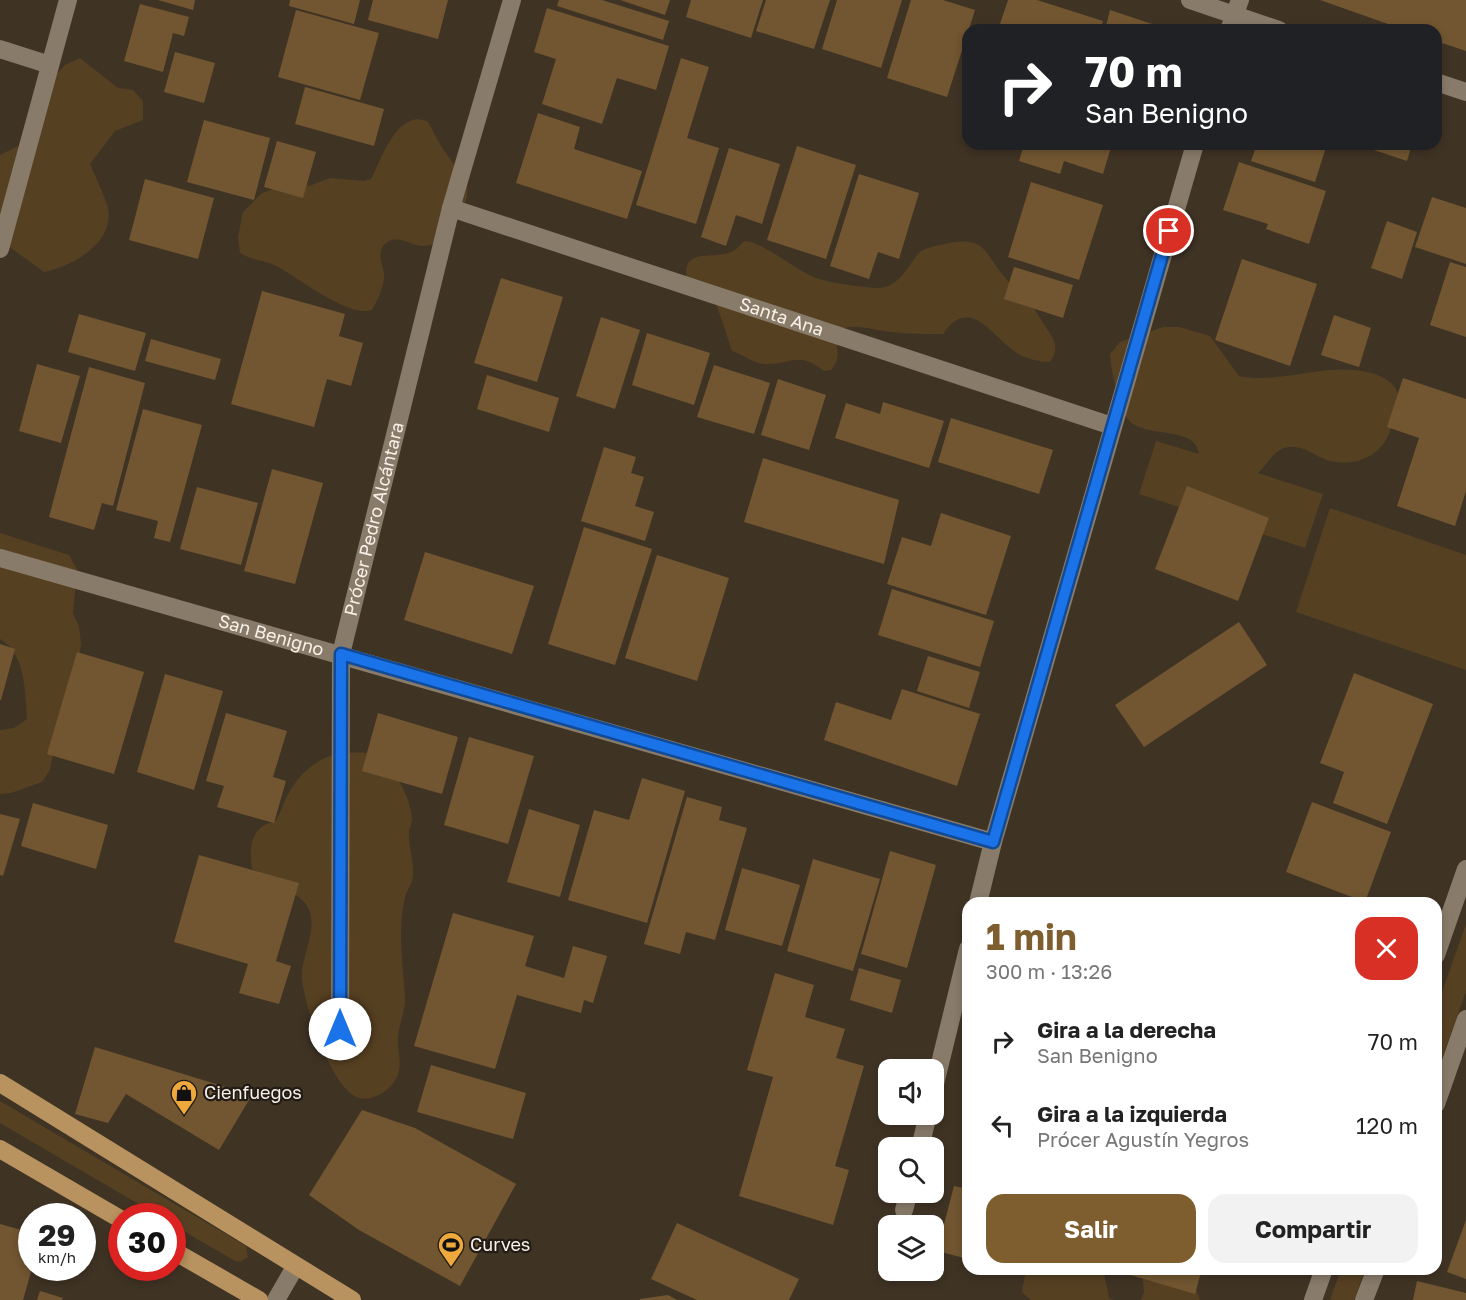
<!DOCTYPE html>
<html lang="es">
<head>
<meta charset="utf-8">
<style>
	body { margin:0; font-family:"Golos Text",sans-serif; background:#f2f2f2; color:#222; height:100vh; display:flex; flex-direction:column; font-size:22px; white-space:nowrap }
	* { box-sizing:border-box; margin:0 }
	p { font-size:20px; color:#767676 }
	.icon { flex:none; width:33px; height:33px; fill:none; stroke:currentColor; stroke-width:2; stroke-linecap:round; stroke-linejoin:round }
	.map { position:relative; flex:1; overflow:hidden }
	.drawer { position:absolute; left:962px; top:897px; width:480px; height:378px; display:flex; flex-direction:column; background:#fff; border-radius:18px; box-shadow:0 3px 9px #0003 }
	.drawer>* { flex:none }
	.hud { position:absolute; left:962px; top:24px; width:480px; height:126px; border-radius:18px; box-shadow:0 3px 9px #0003; background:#202124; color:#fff; overflow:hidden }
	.buttons { position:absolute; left:878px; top:1059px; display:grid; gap:12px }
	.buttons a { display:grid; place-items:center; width:66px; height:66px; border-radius:12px; background:#fff; box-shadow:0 3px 9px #0003; font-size:30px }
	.speed { position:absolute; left:18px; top:1203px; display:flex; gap:12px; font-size:30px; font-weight:700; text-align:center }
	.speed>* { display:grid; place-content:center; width:78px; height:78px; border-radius:50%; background:#fff; box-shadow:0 3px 9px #0003; line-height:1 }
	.speed small { font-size:15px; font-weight:400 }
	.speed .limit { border:9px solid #d22; background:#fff; color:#111 }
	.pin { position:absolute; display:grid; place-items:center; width:51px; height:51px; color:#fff; margin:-26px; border:3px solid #fff; border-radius:50%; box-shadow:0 2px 6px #0007 }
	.me { position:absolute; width:66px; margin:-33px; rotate:0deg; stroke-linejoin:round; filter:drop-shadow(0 0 4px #0008) }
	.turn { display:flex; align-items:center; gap:21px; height:126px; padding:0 24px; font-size:27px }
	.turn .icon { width:78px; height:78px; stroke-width:2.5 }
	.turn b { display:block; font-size:42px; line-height:51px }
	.round { display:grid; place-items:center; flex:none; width:63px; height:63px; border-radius:18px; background:#f2f2f2 }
	.summary { display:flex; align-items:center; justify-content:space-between; height:102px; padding:0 24px }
	h1 { font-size:36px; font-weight:700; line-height:45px; color:#7e5e2e }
	.action { display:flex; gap:12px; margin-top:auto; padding:12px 24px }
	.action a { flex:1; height:69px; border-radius:18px; background:#7e5e2e; color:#fff; font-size:24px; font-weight:700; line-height:69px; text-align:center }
	.action a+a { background:#f2f2f2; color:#222 }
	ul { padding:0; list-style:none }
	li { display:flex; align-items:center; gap:18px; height:84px; padding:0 24px }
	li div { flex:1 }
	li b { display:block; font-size:22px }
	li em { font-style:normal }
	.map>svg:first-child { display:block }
	.green { fill:#564022 }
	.building { fill:#725631 }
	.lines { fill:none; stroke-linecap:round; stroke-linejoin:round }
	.street { stroke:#897b6a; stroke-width:18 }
	.secondary { stroke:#897b6a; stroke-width:18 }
	.primary { stroke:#b8925f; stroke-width:18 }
	.route-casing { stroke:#114b97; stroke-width:15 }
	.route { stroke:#1a73e8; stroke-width:10 }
	.labels { text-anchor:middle; stroke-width:4.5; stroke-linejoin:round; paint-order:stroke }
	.street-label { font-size:18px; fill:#f9f1e8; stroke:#211c15 }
	.poi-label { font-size:18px; fill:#f9f1e8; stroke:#211c15; text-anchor:start }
</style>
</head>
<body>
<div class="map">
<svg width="1466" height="1300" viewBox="0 0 1466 1300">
	<rect width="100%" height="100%" fill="#3f3324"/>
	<g class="green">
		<path d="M80,58L118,88L133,90L143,101V120L115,131L90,164C96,178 104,194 108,208C115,243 71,267 44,272L0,240V155L22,144L55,76L65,65Z"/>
		<path d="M418,119L427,121C434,131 438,143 446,153C471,188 477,192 448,228C442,237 436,246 423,246C411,246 395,232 384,245C375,255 386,269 384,280C382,291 377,301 372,310C349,318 300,279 280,268C267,260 252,261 240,253L238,237L243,212L262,193L293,182L309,186L330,178L364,181L371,179C381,160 393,121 418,119Z"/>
		<path d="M744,241C760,240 797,271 816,278C833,284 857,286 875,288C899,289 906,268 919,253C924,248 932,247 940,245C989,233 982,253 1008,281C1022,295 1029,299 1040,318C1049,334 1063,344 1050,362C1036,362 1020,357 1010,348C990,331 967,297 943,334C926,334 908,334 891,332C871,330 854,322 836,331C835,347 843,357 831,370L824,371C797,350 792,365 764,364C752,363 743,354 732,351L717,306L713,299L687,280C681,248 710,259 728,253C735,251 740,246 744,241Z"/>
		<path d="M1163,327H1179L1210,336L1239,376C1282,385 1326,361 1371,373C1382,376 1396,383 1398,395C1400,407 1394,419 1390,431C1381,457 1354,468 1327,460C1312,455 1301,443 1284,448C1274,451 1266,466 1258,473L1323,494L1305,548L1139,494L1156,441L1199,454C1196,424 1142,440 1127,418C1118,403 1111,371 1110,354L1120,342Z"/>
		<polygon points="1330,508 1466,555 1466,670 1296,612"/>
		<path d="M0,533L69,555L77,569L73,613L79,627L81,643L79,659L59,720L50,770L42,782L11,793L0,794V730L14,728L27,719C25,694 26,653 0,639Z"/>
		<path d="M341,753C350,753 365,751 373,755C393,763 411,798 412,819C412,824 408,830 409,836C409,852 416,866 412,881C410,887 406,892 405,898C402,909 401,923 401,934C401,956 404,977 405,998C406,1012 397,1027 398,1042C398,1053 402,1063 398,1074C394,1088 374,1102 359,1098C332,1091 304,1005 302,979C300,955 322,925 305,903C298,894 262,873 252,869C250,853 249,836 263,826C267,823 273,823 276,820C280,815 283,804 286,798C298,775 315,758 341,753Z"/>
		<polygon points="1466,924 1466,991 1436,1075 1436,1009"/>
		<polygon points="0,1101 246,1246 248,1257 240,1262 235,1261 173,1225 172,1216 159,1216 0,1123"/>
		<polygon points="1026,1269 1103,1269 1109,1298 1113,1300 1031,1300 1022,1292"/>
		<polygon points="1144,1269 1194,1283 1200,1300 1141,1300 1144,1292 1142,1272"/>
		<polygon points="1341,1269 1365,1269 1354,1300 1330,1300"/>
	</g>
	<g class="building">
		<polygon points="158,0 195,0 193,10"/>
		<polygon points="290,0 360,0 354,24 289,6"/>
		<polygon points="373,0 448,0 438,39 368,20"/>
		<polygon points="559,0 602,0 669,21 663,40 557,6"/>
		<polygon points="620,0 670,0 665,15"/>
		<polygon points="691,0 763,0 751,38 686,17"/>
		<polygon points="766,0 830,0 814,49 756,31"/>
		<polygon points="837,0 902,0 881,68 822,49"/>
		<polygon points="911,0 943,0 975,10 947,97 887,78"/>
		<polygon points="1008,0 1037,0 1103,21 1100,30 998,30"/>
		<polygon points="1320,0 1466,0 1466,51 1436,41 1436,30 1405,30"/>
		<polygon points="140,4 189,17 184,36 173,33 163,72 124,61"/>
		<polygon points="547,8 669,46 656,90 617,78 602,124 542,104 556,59 534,52"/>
		<polygon points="296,10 379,33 360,100 278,77"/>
		<polygon points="1110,10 1170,30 1105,30"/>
		<polygon points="175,52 215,63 204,103 164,92"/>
		<polygon points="681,58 709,67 687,138 719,148 696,224 636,205"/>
		<polygon points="305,87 384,109 374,146 295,124"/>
		<polygon points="538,113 580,127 574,149 642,171 627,219 516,183"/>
		<polygon points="204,120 270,138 254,200 187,182"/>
		<polygon points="277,141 316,152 303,198 264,187"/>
		<polygon points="1024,144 1112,144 1103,174 1064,161 1060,174 1019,161"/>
		<polygon points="1257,144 1327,144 1315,182 1251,161"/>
		<polygon points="1356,144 1412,144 1407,161"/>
		<polygon points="797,146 856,165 826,259 767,240"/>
		<polygon points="729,148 780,164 762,224 736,215 726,246 701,237"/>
		<polygon points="1239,162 1326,191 1309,244 1266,229 1268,224 1223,210"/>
		<polygon points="859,174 919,193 899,259 878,252 869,279 830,266"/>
		<polygon points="145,179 214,198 198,259 129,240"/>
		<polygon points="1031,182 1103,205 1079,280 1008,257"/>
		<polygon points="1432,197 1466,208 1466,264 1415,247"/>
		<polygon points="1387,221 1417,232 1402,279 1371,268"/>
		<polygon points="1242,259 1317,284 1290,366 1215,340"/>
		<polygon points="1450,262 1466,267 1466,337 1430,325"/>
		<polygon points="1014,267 1073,285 1063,318 1004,299"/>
		<polygon points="501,278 563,297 537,382 474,363"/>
		<polygon points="262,291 345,314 339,336 363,343 351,386 327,379 314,427 231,404"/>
		<polygon points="79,314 146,333 135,371 68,352"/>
		<polygon points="1334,315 1371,328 1359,367 1321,355"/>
		<polygon points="601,317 640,330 615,409 576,396"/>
		<polygon points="647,333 710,353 694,405 632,385"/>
		<polygon points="151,339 221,359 215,380 145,361"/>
		<polygon points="37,364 80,376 61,443 19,431"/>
		<polygon points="714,365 770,383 754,434 697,417"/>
		<polygon points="89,367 145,383 113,506 102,503 94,530 49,517"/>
		<polygon points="487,375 559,398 549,432 477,409"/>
		<polygon points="1403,378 1466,399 1466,491 1455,526 1397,506 1419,438 1387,427"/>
		<polygon points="778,379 826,395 809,450 761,435"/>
		<polygon points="883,402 944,421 929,468 835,438 846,403 880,414"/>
		<polygon points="143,409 202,425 170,542 154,538 158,521 116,510"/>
		<polygon points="951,418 1053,450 1039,494 938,462"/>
		<polygon points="604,447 636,457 631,473 644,477 635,506 654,512 645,541 581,521"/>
		<polygon points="763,458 899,500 884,564 744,522"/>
		<polygon points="272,469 323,483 295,584 244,571"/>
		<polygon points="1187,486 1269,518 1238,601 1155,569"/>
		<polygon points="197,487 258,503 241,565 180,549"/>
		<polygon points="941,513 1011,536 986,615 887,584 902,537 931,546"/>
		<polygon points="584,527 652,549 615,665 548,644"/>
		<polygon points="425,552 534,586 512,654 404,620"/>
		<polygon points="657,555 729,578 697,681 625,658"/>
		<polygon points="892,589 994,621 980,667 878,635"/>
		<polygon points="1239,622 1267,665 1144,747 1115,705"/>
		<polygon points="0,644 15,649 1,700 0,700"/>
		<polygon points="77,652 144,672 114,774 47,754"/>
		<polygon points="928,656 980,672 969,708 917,691"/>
		<polygon points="1354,673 1433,704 1387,824 1333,803 1344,772 1320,763"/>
		<polygon points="165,674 223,691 194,790 137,772"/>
		<polygon points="902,689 980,714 957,786 824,740 836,702 891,720"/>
		<polygon points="226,713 287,731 273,777 286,781 274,823 217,807 224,786 206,781"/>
		<polygon points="378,713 458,737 442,794 362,771"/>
		<polygon points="469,737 534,756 508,844 444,825"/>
		<polygon points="642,778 685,791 647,923 568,900 594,810 629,820"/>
		<polygon points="687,797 722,807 719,820 747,828 715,940 686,932 680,954 644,944"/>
		<polygon points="1312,802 1391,832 1365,902 1286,872"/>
		<polygon points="33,803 108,825 96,869 21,846"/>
		<polygon points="529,809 580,825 560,897 507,882"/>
		<polygon points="0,814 20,819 3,876 0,875"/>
		<polygon points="890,851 936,865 907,968 861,954"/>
		<polygon points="199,855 299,883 276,961 291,966 279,1004 239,993 248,964 174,942"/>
		<polygon points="813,859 880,879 853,971 787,951"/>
		<polygon points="742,868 800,885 782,946 725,930"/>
		<polygon points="453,913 534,936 525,966 564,978 573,946 607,956 593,1003 584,1000 581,1013 517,995 495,1069 414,1046"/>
		<polygon points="859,968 901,980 892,1013 850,1000"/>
		<polygon points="775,973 814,985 805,1017 845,1029 836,1058 864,1066 835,1166 849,1170 833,1225 739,1196 773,1077 747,1070"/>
		<polygon points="95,1047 252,1095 219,1150 126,1094 108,1123 75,1114"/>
		<polygon points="431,1065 526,1093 513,1139 417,1112"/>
		<polygon points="362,1110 415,1128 516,1184 460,1286 359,1230 309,1195"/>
		<polygon points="954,1186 968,1189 968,1259 937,1251"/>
		<polygon points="1466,1220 1466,1279 1447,1272"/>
		<polygon points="677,1223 799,1279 789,1300 697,1300 651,1279"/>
		<polygon points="0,1224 32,1233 32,1268 23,1300 0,1300"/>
		<polygon points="1110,1269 1202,1269 1195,1294"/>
		<polygon points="1417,1281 1466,1293 1466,1300 1413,1300"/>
		<polygon points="40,1291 63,1298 62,1300 37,1300"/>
		<polygon points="668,1295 677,1300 640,1300 640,1299"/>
	</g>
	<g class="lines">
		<g class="street">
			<polyline points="1190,0 1279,30"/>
			<polyline points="1229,30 1240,0"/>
			<polyline points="0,49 50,65"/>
			<polyline points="1436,82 1466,92"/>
			<path id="s1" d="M451,208L1112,426"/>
			<polyline points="0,249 68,0"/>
			<path id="s2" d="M0,558L993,842"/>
			<polyline points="978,903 993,842 1195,144"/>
			<path id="s3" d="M340,1052L341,654L451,208L512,0"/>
			<polyline points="933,1092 968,949"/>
			<polyline points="920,1148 928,1114"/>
			<polyline points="904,1210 909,1192"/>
			<polyline points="276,1300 295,1267"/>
		</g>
		<g class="secondary">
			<polyline points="1436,955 1466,869"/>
			<polyline points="1436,1104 1466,1019"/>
			<polyline points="1313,1300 1324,1269"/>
			<polyline points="1364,1300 1376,1269"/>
		</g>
		<g class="primary">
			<polyline points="0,1083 352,1300"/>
			<polyline points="0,1149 122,1220"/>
			<polyline points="172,1250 259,1300"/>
		</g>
	</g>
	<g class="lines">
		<g class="route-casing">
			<polyline id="route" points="340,1029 341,654 993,842 1169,231"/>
		</g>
		<use href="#route" class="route"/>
	</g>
	<defs>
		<g id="shop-pin" transform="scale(1.35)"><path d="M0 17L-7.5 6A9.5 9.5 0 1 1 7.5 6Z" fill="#eea83c" stroke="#211c15"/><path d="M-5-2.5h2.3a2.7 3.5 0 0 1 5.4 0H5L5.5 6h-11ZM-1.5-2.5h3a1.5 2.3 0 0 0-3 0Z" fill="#111"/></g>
		<g id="stadium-pin" transform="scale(1.35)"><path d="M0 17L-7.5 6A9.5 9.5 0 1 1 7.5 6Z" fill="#eea83c" stroke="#211c15"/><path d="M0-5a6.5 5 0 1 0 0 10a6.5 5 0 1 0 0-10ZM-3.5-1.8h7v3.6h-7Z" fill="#111"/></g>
	</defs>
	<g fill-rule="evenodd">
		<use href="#shop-pin" x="184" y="1093"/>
		<use href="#stadium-pin" x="451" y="1245"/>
	</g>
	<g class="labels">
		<g class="street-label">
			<text dy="6" stroke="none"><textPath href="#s1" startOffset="348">Santa Ana</textPath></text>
			<text dy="6" stroke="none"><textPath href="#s3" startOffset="537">Prócer Pedro Alcántara</textPath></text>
			<text dy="6" stroke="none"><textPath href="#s2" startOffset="282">San Benigno</textPath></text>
		</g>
		<g class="poi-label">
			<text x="204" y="1099">Cienfuegos</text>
			<text x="470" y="1251">Curves</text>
		</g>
	</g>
</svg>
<div class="buttons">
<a><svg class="icon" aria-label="sound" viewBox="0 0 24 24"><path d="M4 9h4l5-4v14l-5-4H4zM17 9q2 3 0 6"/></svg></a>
<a><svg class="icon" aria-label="search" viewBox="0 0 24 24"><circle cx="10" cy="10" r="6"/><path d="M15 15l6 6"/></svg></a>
<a><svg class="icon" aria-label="layers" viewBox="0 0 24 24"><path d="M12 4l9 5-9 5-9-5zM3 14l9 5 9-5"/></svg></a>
</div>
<div class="speed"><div>29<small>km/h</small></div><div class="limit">30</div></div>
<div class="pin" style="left:1169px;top:231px;background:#d93025"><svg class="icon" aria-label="arrive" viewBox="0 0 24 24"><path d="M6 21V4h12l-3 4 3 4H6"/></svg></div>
<svg class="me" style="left:340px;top:1029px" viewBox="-20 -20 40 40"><circle r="19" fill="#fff"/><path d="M0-13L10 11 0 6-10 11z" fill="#1a73e8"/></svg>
<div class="hud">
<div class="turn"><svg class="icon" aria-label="right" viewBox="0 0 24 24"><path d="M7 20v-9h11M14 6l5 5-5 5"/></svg><div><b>70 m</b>San Benigno</div></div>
</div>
<section class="drawer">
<div class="summary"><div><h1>1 min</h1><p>300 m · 13:26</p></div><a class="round" style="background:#d93025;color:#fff"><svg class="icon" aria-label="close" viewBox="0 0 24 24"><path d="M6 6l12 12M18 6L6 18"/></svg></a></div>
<ul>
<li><svg class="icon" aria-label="right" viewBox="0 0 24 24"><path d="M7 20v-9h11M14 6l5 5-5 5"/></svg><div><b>Gira a la derecha</b><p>San Benigno</p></div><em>70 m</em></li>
<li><svg class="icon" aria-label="left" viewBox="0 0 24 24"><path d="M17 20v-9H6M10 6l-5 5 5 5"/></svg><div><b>Gira a la izquierda</b><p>Prócer Agustín Yegros</p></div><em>120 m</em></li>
</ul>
<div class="action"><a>Salir</a><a>Compartir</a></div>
</section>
</div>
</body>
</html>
